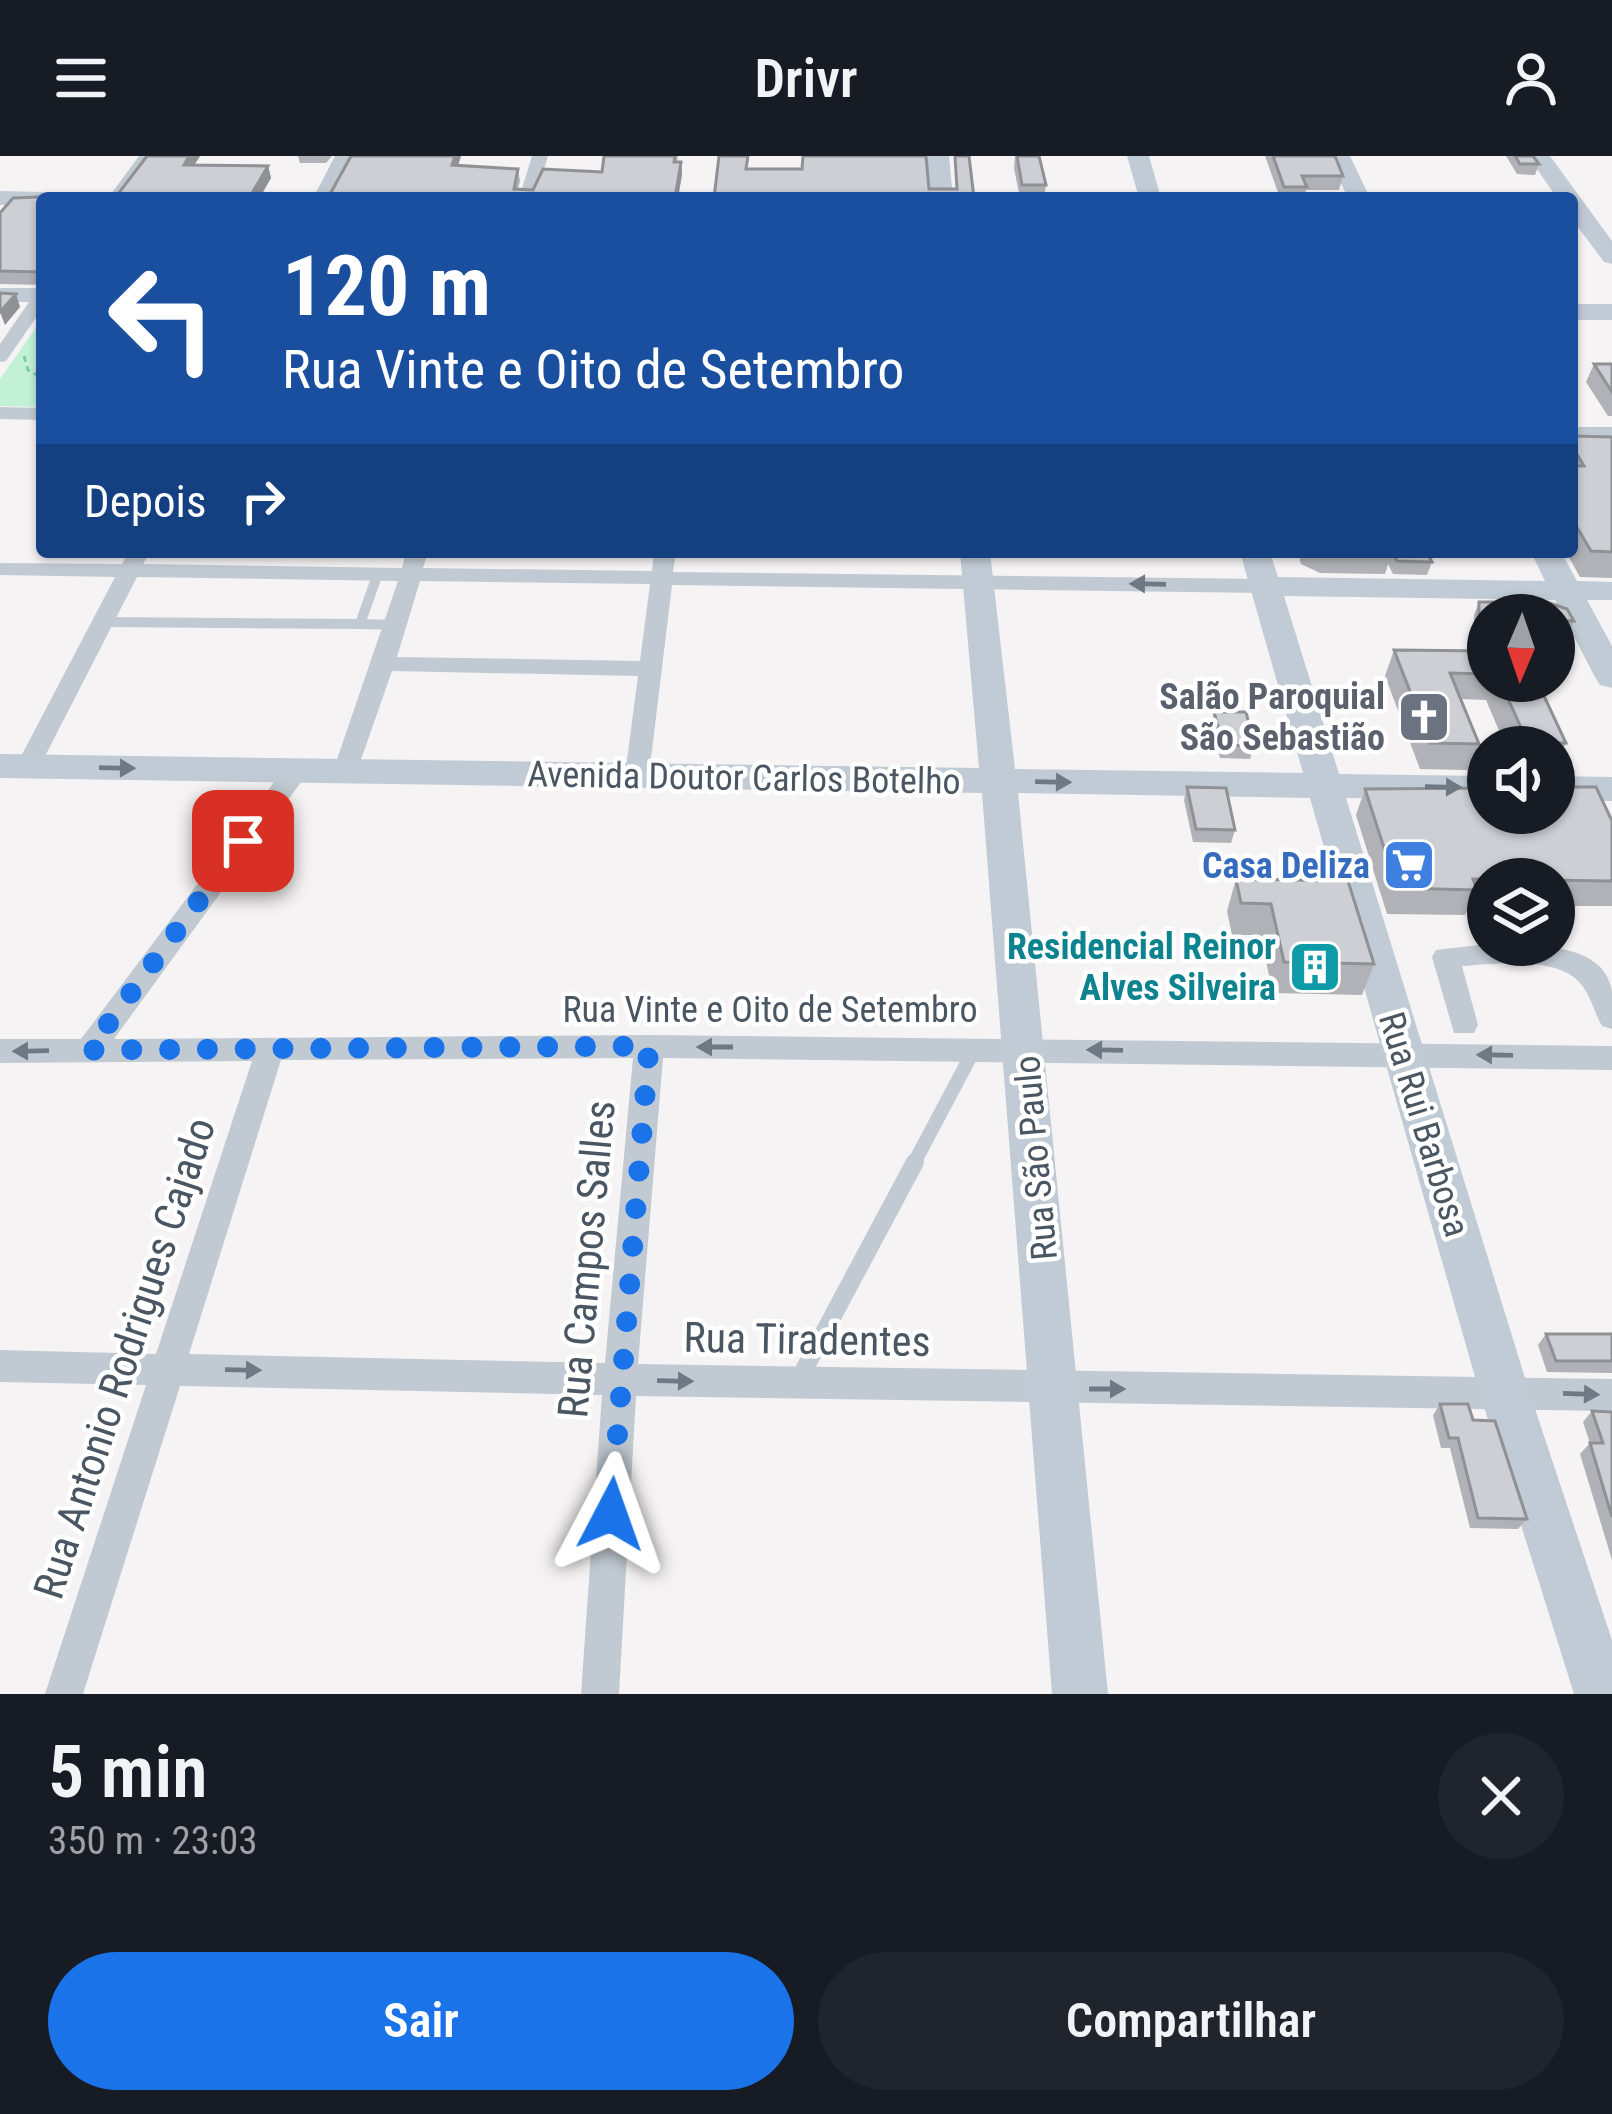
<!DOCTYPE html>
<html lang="pt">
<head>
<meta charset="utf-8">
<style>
	body { margin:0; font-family:"Roboto Condensed",sans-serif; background:#20242c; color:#f1f3f6; height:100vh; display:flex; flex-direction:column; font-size:45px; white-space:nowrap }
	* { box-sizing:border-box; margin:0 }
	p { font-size:39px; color:#9ea1a6 }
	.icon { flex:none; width:66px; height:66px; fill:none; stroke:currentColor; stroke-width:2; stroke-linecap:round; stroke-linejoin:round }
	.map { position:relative; height:1538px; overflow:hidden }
	.sheet { display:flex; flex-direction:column; background:#171b24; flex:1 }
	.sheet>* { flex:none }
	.banner { position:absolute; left:36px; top:36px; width:1542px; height:366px; border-radius:12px; box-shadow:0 3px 9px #0004; background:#1a4fa0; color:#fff; overflow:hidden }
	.needle { width:78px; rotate:182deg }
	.fabs { position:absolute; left:1467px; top:438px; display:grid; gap:24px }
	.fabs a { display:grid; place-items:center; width:108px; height:108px; border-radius:50%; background:#171b24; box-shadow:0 3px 9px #0004; font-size:60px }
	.pin { position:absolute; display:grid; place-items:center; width:102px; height:102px; color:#fff; margin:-51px; border-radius:24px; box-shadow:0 6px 18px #0006 }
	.me { position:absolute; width:132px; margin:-66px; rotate:4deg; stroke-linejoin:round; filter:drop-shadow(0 0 9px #0008) }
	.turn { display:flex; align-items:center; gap:42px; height:252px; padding:0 48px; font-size:54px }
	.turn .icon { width:156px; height:156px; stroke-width:2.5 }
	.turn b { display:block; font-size:84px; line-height:102px }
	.then { display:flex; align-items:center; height:114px; padding:0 48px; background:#0003; gap:24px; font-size:45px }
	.round { display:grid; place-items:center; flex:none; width:126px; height:126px; border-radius:63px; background:#20242c }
	.head { display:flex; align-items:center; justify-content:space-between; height:204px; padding:0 48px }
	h1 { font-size:72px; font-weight:600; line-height:90px }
	.primary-button { display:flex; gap:24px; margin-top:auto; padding:24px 48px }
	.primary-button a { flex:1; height:138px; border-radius:72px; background:#1a73e8; color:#fff; font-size:48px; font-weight:600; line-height:138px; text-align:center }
	.primary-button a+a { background:#20242c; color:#f1f3f6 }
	header { display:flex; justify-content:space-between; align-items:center; height:156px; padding:0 48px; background:#171b24; font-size:54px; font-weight:600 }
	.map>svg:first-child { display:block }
	.green { fill:#c3f1d5 }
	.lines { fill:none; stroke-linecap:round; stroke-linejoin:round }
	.path { stroke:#7ad0a6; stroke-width:3; stroke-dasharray:6 4.5; stroke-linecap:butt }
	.lane-far2 { stroke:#c1cad2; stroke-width:10 }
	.lane-far1 { stroke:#c1cad2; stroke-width:14 }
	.lane { stroke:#c1cad2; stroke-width:18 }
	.street { fill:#c1cad2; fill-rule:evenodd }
	.secondary { fill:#c1cbd6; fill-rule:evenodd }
	.wall { fill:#b0b2b7 }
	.shaded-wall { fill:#909195 }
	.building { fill:#cdcfd5; stroke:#909195; stroke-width:3 }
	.oneway { fill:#6e7983 }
	.oneway2 { fill:#6e7984 }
	.route { stroke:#1a73e8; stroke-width:21; stroke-dasharray:0 37.8 }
	.labels { text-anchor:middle; stroke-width:9; stroke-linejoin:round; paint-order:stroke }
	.worship-label { font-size:36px; font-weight:bold; fill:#5b616d; stroke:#fff; text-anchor:end }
	.street-label { font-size:36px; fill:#4a5661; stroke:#fff }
	.shop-label { font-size:36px; font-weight:bold; fill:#366cbe; stroke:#fff; text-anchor:end }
	.culture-label { font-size:36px; font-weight:bold; fill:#0d838f; stroke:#fff; text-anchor:end }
	.near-street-label { font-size:42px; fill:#4a5661; stroke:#fff }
</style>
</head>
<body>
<header><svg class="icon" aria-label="menu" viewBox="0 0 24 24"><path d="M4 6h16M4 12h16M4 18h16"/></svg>Drivr<svg class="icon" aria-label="person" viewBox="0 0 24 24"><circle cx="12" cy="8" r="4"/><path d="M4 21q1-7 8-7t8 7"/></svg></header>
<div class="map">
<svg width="1612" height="1538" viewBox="0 0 1612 1538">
	<rect width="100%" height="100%" fill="#f5f3f3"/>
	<polygon class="green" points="42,163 42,251 0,250 0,223"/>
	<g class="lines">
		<polyline class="path" points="24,200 28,214 42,222"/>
		<g class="lane-far2">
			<polyline points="378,417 360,468 397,469"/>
			<polyline points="104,466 360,468"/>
		</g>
		<polyline class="lane-far1" points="913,1009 975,892"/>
		<polyline class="lane" points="797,1227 915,1006"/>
		<g class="street">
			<polygon points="139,0 155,0 124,42 108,42"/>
			<polygon points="335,0 351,0 329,42 313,42"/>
			<polygon points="532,0 548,0 535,42 519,42"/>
			<polygon points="42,135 42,153 6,205 0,206 0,188 36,136"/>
			<polygon points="0,251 42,252 42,264 0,263"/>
			<rect x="1572" y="271" width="40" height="12"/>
			<path d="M128,396H150L143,408L402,412L406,396H428L423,412L652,415L654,396H676L673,416L1265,423L1276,430L1265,437L672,429L649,619L637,627L625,619L638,520L392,515L357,615L345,623L336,621L333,615L398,425L137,421L40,610L37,616H19L16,610L115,421L0,419V407L122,408ZM420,425L650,428L640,505L397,501Z"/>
			<path d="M295,608L307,616L304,622L114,883L649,879L1612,890V914L663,902L638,1208L1612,1223V1255L636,1240L619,1538H581L602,1239L180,1230L83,1538H45L146,1229L0,1226V1194L156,1198L252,905L0,907V883H81L286,610ZM633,902L605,1207L189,1198L281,904Z"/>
			<path d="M1488,788C1525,791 1603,782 1612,835C1612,847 1612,861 1612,873L1602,870C1594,856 1590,837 1579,826C1556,800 1493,808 1462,810L1478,869L1474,877H1454L1432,801L1436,794Z"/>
		</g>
		<g class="secondary">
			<polygon points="927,0 949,0 953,42 931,42"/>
			<polygon points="1127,0 1149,0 1161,42 1139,42"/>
			<polygon points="1328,0 1350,0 1370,42 1348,42"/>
			<polygon points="1528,0 1550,0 1612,85 1612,108 1604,106 1572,63 1572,42 1557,42"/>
			<polygon points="0,35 42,36 53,42 42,42 42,50 0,49"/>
			<rect x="0" y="132" width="42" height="14"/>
			<rect x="1572" y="148" width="40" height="16"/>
			<polygon points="960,396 990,396 1015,613 1303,617 1240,396 1270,396 1278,421 1545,425 1531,396 1561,396 1577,425 1612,426 1612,444 1587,444 1612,490 1612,532 1600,529 1595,521 1555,444 1284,440 1339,618 1488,620 1488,644 1346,642 1529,1235 1612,1484 1612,1538 1574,1538 1479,1235 1310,642 1018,637 1108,1538 1052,1538 982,637 0,622 0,598 979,612"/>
			<polygon points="1554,620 1612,621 1612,645 1554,644"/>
		</g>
	</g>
	<g class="wall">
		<polygon points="147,0 200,0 194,9 268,10 271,22 261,40 329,40 350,0 461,0 458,10 518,13 520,25 518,33 533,34 543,13 602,16 604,0 678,0 677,6 681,6 682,18 678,42 42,42 42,129 0,128 0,57 13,42 118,38"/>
		<polygon points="298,0 332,0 326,7 300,7"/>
		<polygon points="1015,0 1039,0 1046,29 1044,42 1020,42 1014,12"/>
		<polygon points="1265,0 1335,0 1343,20 1339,34 1306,34 1304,42 1280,42"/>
		<polygon points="1506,0 1533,0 1539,8 1535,19 1517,18"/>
		<polygon points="1594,208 1612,208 1612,260 1608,260 1586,226"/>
		<polygon points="1572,280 1612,281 1612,422 1580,421 1566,396 1572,396"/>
		<polygon points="1298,396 1427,396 1432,406 1427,419 1393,418 1388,408 1385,418 1320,417 1301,408"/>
		<polygon points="1479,446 1547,446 1567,453 1574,465 1568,478 1554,478 1554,459 1488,459 1488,476 1474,475 1474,459"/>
		<polygon points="1394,494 1488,495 1488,525 1537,525 1566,587 1554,613 1554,591 1506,591 1486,544 1461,543 1479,588 1468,614 1420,613 1385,520"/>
		<polygon points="1214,556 1254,590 1250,603 1220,602 1211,569"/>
		<polygon points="1187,631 1235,674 1231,687 1193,686 1184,644"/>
		<polygon points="1365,633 1612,665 1612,750 1554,750 1554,723 1488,723 1488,749 1470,749 1465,759 1387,758 1356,659"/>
		<polygon points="1236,723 1374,808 1362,839 1273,837 1260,779 1232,779 1227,755"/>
		<polygon points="1546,1178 1612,1178 1612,1217 1547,1216 1538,1189"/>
		<polygon points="1440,1248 1473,1264 1527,1363 1518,1373 1470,1372 1450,1292 1441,1292 1433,1259"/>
		<polygon points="1592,1255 1612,1256 1612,1404 1580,1298 1590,1287 1583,1266"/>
	</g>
	<g class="shaded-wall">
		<polygon points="189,0 200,0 187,21 184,9"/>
		<polygon points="455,0 461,0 454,21 452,9"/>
		<polygon points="681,6 682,18 678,42 675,42"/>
		<polygon points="268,10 271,22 259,42 251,39"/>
		<polygon points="16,138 20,151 5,169 0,156"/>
	</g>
	<g class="building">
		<polygon points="147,0 189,0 184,9 268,10 251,39 329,40 351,0 455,0 452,9 518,13 514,33 533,34 543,13 602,16 604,0 675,0 674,6 681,6 675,42 42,42 42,116 0,115 0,57 13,42 118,38"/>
		<polygon points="719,0 748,0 746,13 802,13 803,0 926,0 929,33 957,33 955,0 969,0 974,42 714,42"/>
		<polygon points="1017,0 1039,0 1046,29 1022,29"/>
		<polygon points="1273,0 1335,0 1343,20 1302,20 1307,31 1284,31"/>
		<polygon points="1515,0 1533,0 1539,8 1520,8"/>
		<polygon points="0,137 16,138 0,156"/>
		<polygon points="1594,208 1612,208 1612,236"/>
		<polygon points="1572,280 1612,281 1612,396 1591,395 1572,363 1572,310 1584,310 1572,290"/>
		<polygon points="1321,396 1383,396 1391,399 1325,398"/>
		<polygon points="1393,396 1427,396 1432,406 1397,405"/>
		<polygon points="1479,446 1547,446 1567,453 1574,465 1554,464 1554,459 1488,459 1488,462 1479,462"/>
		<polygon points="1394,494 1488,495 1488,518 1450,517 1479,588 1430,587"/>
		<polygon points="1500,525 1537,525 1566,587 1528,587"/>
		<polygon points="1214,556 1246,556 1254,590 1223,589"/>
		<polygon points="1187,631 1226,632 1235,674 1196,673"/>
		<polygon points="1554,631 1596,631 1612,665 1612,725 1473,723 1477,734 1397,732 1365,633 1488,632 1488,657 1554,657"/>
		<polygon points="1236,723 1348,725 1374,808 1284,806 1271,748 1241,747"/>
		<polygon points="1546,1178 1612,1178 1612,1205 1556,1205"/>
		<polygon points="1440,1248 1468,1248 1473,1264 1495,1265 1527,1363 1478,1362 1458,1282 1449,1282"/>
		<polygon points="1592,1255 1612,1256 1612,1361 1590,1287 1603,1287"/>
	</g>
	<defs><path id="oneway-solid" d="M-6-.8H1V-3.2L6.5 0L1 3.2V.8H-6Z" transform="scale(3)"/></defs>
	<g class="oneway">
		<use href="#oneway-solid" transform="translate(1148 428) rotate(-179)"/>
		<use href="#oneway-solid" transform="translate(715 891) rotate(-180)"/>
		<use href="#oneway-solid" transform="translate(1105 894) rotate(-179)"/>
		<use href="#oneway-solid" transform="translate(31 895) rotate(179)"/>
		<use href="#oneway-solid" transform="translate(1495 899) rotate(-179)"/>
		<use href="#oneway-solid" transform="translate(243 1214) rotate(1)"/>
		<use href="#oneway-solid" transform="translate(675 1225) rotate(1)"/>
		<use href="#oneway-solid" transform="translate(1107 1233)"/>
		<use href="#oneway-solid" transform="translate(1581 1238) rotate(2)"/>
	</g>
	<g class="oneway2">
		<use href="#oneway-solid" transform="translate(117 612) rotate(1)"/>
		<use href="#oneway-solid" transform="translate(1053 626) rotate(1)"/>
		<use href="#oneway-solid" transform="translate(1443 631) rotate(1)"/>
	</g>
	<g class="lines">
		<polyline class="route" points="243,685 89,894 649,890 611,1358"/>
	</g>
	<defs>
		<g id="church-square" transform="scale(2.7)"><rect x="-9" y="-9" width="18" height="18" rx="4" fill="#6b7280" stroke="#fff"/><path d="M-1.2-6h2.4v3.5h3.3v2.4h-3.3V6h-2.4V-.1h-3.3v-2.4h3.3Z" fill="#fff"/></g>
		<g id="supermarket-square" transform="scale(2.7)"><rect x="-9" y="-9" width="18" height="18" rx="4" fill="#3f7fe0" stroke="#fff"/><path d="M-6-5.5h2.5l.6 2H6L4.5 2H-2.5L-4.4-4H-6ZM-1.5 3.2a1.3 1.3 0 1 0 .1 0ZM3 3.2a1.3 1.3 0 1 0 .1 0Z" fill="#fff"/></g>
		<g id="building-square" transform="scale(2.7)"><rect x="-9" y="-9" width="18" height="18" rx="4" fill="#0f9aa8" stroke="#fff"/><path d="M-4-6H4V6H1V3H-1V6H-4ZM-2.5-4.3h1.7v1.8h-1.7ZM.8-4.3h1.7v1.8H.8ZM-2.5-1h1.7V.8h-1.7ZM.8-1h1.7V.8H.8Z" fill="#fff"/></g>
	</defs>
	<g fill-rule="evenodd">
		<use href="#church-square" x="1424" y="561"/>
		<use href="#supermarket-square" x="1409" y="709"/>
		<use href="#building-square" x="1315" y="811"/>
	</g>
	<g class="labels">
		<g class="worship-label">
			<text x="1385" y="553">Salão Paroquial<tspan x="1385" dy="41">São Sebastião</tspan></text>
		</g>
		<g class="street-label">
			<text transform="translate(744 621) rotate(1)" y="13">Avenida Doutor Carlos Botelho</text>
			<text x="770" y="866">Rua Vinte e Oito de Setembro</text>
			<text transform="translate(1425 968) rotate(73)" y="13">Rua Rui Barbosa</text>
			<text transform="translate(1035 1002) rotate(-95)" y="13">Rua São Paulo</text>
		</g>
		<g class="shop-label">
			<text x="1370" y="722">Casa Deliza</text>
		</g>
		<g class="culture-label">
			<text x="1276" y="803">Residencial Reinor<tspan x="1276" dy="41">Alves Silveira</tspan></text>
		</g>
		<g class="near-street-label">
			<text transform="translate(586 1103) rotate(-85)" y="15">Rua Campos Salles</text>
			<text transform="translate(807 1183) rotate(1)" y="15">Rua Tiradentes</text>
			<text transform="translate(124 1202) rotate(-72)" y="15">Rua Antonio Rodrigues Cajado</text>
		</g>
	</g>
</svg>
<div class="fabs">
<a><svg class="needle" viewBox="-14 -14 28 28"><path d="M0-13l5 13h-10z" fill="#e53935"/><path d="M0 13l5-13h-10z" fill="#9ea1a6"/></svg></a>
<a><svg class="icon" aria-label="sound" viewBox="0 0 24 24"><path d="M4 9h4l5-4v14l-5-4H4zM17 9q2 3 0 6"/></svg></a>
<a><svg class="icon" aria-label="layers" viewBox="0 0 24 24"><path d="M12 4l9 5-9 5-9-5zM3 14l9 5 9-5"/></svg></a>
</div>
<div class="pin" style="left:243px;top:685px;background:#d93025"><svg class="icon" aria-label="arrive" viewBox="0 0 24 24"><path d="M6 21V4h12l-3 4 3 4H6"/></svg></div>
<svg class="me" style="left:611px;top:1358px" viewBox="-20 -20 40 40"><path d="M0-17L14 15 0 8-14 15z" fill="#1a73e8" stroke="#fff" stroke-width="4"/></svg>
<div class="banner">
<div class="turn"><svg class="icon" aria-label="left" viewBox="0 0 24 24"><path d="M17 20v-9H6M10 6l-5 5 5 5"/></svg><div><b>120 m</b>Rua Vinte e Oito de Setembro</div></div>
<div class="then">Depois<svg class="icon" aria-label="right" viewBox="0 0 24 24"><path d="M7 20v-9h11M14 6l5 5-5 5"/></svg></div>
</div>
</div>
<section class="sheet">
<div class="head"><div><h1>5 min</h1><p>350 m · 23:03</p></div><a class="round"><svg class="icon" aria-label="close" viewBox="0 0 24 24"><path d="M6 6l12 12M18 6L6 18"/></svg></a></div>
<div class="primary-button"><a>Sair</a><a>Compartilhar</a></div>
</section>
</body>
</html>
